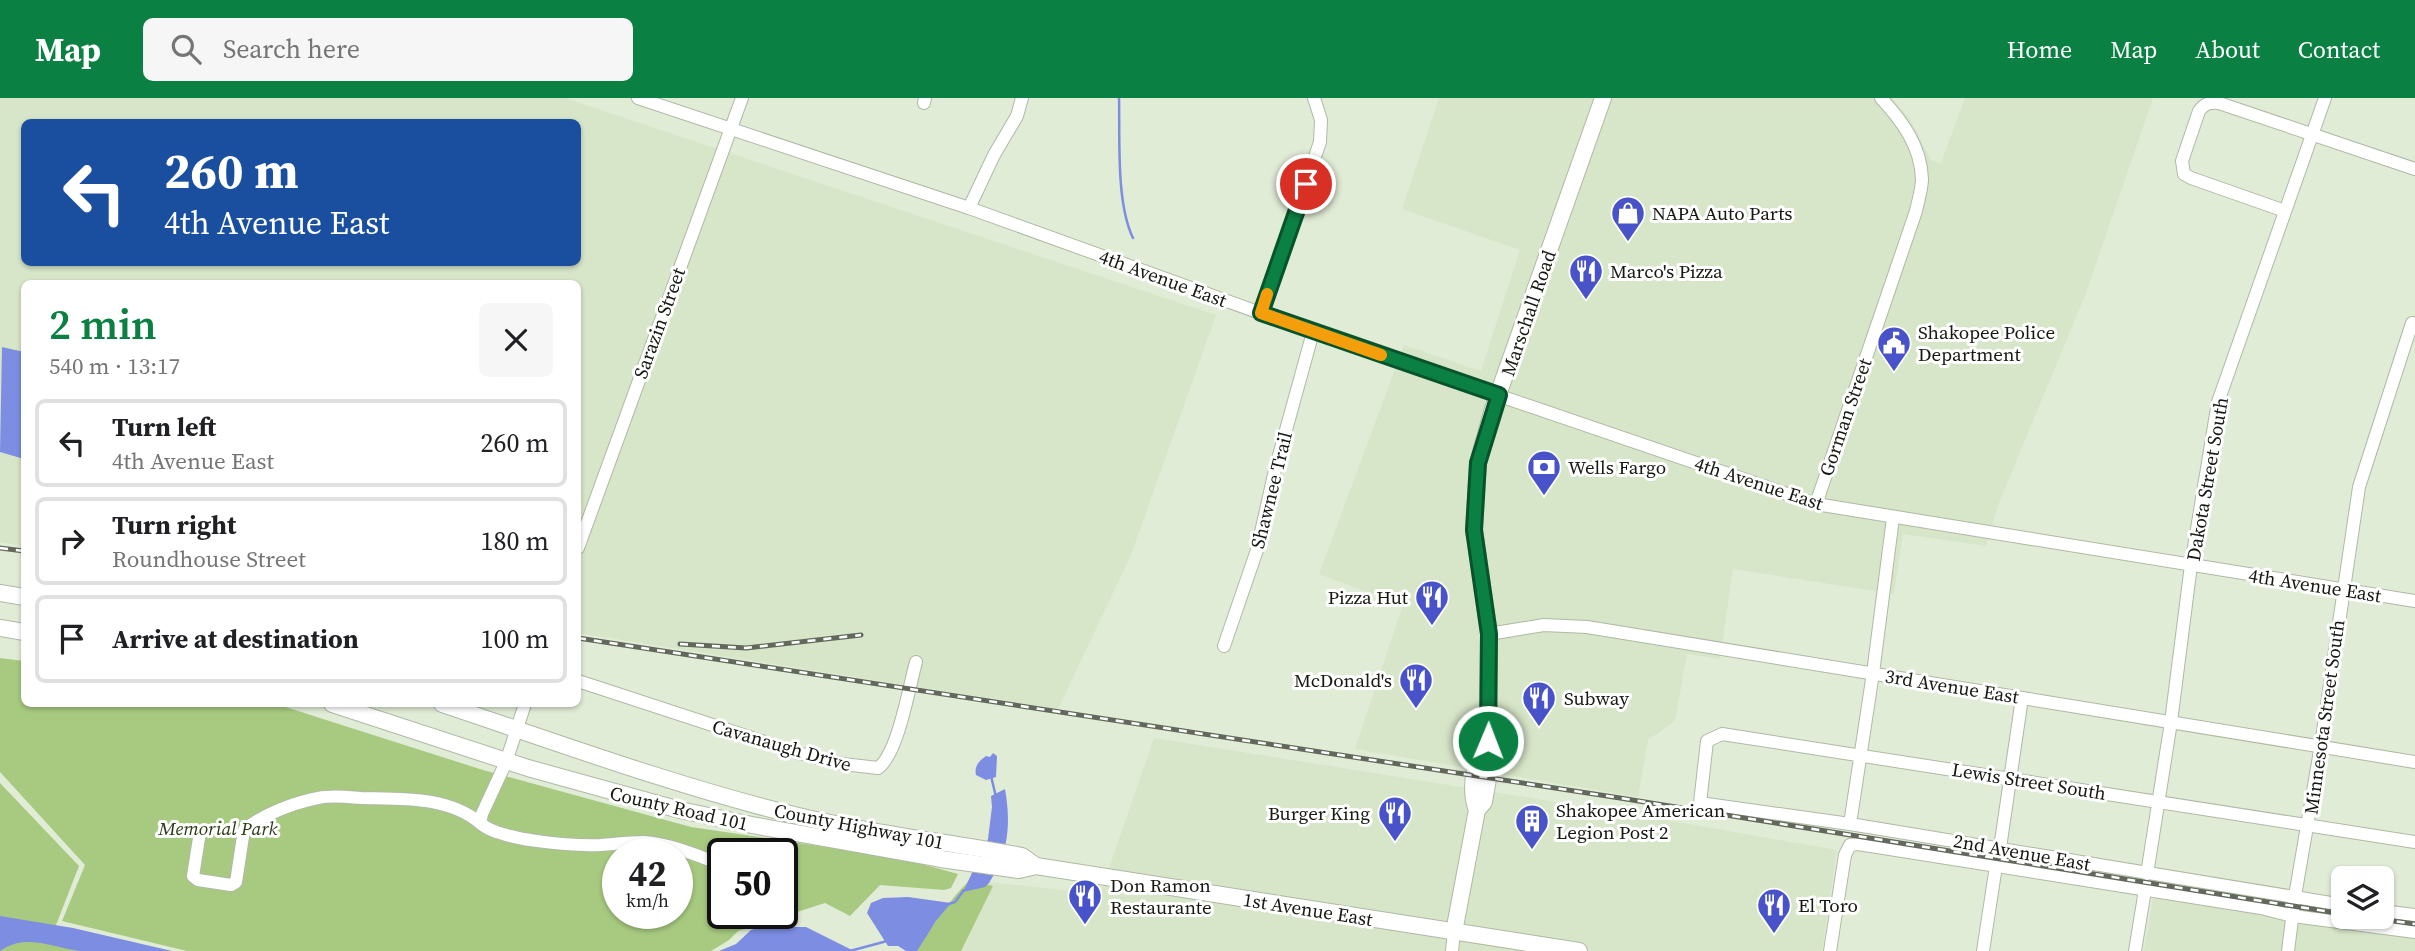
<!DOCTYPE html>
<html lang="en">
<head>
<meta charset="utf-8">
<style>
	body { margin:0; font-family:"Source Serif 4",serif; background:#f6f6f6; color:#202124; height:100vh; display:flex; flex-direction:column; font-size:26px; white-space:nowrap }
	* { box-sizing:border-box; margin:0 }
	p { font-size:23px; color:#757577 }
	.icon { flex:none; width:38px; height:38px; fill:none; stroke:currentColor; stroke-width:2; stroke-linecap:round; stroke-linejoin:round }
	.map { position:relative; flex:1; overflow:hidden }
	.side { position:absolute; left:21px; top:182px; width:560px; height:427px; display:flex; flex-direction:column; background:#fff; border-radius:10px; box-shadow:0 2px 5px #0004 }
	.side>* { flex:none }
	.hud { position:absolute; left:21px; top:21px; width:560px; height:147px; border-radius:10px; box-shadow:0 2px 5px #0004; background:#1a4fa0; color:#fff; overflow:hidden }
	.controls { position:absolute; left:2331px; top:768px; display:grid; gap:14px }
	.controls a { display:grid; place-items:center; width:63px; height:63px; border-radius:10px; background:#fff; box-shadow:0 2px 5px #0004; font-size:35px }
	.speed { position:absolute; left:602px; top:740px; display:flex; gap:14px; font-size:35px; font-weight:700; text-align:center }
	.speed>* { display:grid; place-content:center; width:91px; height:91px; border-radius:50%; background:#fff; box-shadow:0 2px 5px #0004; line-height:1 }
	.speed small { font-size:18px; font-weight:400 }
	.speed .limit { border:4px solid #111; border-radius:10px; background:#fff; color:#111 }
	.pin { position:absolute; display:grid; place-items:center; width:60px; height:60px; color:#fff; margin:-30px; border:4px solid #fff; border-radius:50%; box-shadow:0 2px 7px #0007 }
	.me { position:absolute; width:77px; margin:-38px; rotate:1deg; stroke-linejoin:round; filter:drop-shadow(0 0 5px #0008) }
	.turn { display:flex; align-items:center; gap:24px; height:147px; padding:0 28px; font-size:32px }
	.turn .icon { width:91px; height:91px; stroke-width:2.5 }
	.turn b { display:block; font-size:49px; line-height:60px }
	.round { display:grid; place-items:center; flex:none; width:74px; height:74px; border-radius:10px; background:#f6f6f6 }
	.headline { display:flex; align-items:center; justify-content:space-between; height:119px; padding:0 28px }
	h1 { font-size:42px; font-weight:600; line-height:52px; color:#0b8043 }
	ul { padding:0; list-style:none }
	li { display:flex; align-items:center; gap:21px; height:88px; margin:0 14px 10px; padding:0 14px; border:4px solid #e0e0e0; border-radius:10px }
	li div { flex:1 }
	li b { display:block; font-size:26px }
	li em { font-style:normal }
	header { display:flex; align-items:center; gap:42px; box-sizing:border-box; height:98px; padding:0 35px; background:#0b8043; color:#fff }
	header strong { font-size:33px }
	nav { display:flex; gap:38px; margin-inline-start:auto; font-size:24px }
	.search { width:490px; height:63px; background:#f6f6f6; display:flex; align-items:center; gap:18px; box-sizing:border-box; padding:0 24px; border-radius:10px; color:#757577; font-size:26px }
	.map>svg:first-child { display:block }
	.built { fill:#d7e5c8; fill-rule:evenodd }
	.green { fill:#a7ca80; fill-rule:evenodd }
	.water { fill:#7d8de2 }
	.lines { fill:none; stroke-linecap:round; stroke-linejoin:round }
	.stream { stroke:#7d8de2; stroke-width:2.5 }
	.minor-casing { stroke:#afb9a4; stroke-width:14 }
	.major-casing { stroke:#afb9a4; stroke-width:18 }
	.minor { stroke:#fff; stroke-width:12 }
	.major { stroke:#fff; stroke-width:16 }
	.rail-casing { stroke:#62695c; stroke-width:5 }
	.rail { stroke:#fff; stroke-width:2.5; stroke-dasharray:8; stroke-linecap:butt }
	.route-casing { stroke:#07532c; stroke-width:18 }
	.route { stroke:#0b8043; stroke-width:12 }
	.slow { stroke:#f59e0b; stroke-width:12 }
	.labels { text-anchor:middle; stroke-width:6; stroke-linejoin:round; paint-order:stroke }
	.poi-label { font-size:19px; fill:#151911; stroke:#fff; text-anchor:start }
	.street-label { font-size:19px; fill:#151911; stroke:#fff }
	.park-label { font-size:19px; font-style:italic; fill:#293a14; stroke:#fff }
</style>
</head>
<body>
<header>
<strong>Map</strong>
<div class="search"><svg class="icon" aria-label="search" viewBox="0 0 24 24"><circle cx="10" cy="10" r="6"/><path d="M15 15l6 6"/></svg>Search here</div>
<nav><a>Home</a><a>Map</a><a>About</a><a>Contact</a></nav>
</header>
<div class="map">
<svg width="2415" height="853" viewBox="0 0 2415 853">
	<rect width="100%" height="100%" fill="#e1ecd7"/>
	<g class="built">
		<path d="M0,0H565L1216,217L1131,457L1058,611L578,535V186H24V448L0,444ZM24,24H578V164H24Z"/>
		<polygon points="1439,0 1892,0 1910,21 1931,62 1941,65 1965,0 2153,0 2086,195 1999,405 1986,448 1903,436 1894,496 1733,471 1720,561 1687,556 1675,623 1648,642 1638,699 1355,651 1403,507 1319,476 1404,247 1481,273 1520,152 1402,111"/>
		<polygon points="1154,640 1637,717 1837,752 1822,853 913,853 970,782 1100,796"/>
		<polygon points="2153,800 2415,840 2415,853 2144,853"/>
	</g>
	<g class="green">
		<path d="M0,560L24,563V606H276L483,672L691,729L900,760L958,776L951,790L944,792L880,787L850,818L825,805L738,833L729,842L711,853H187L62,823L85,767L0,674ZM618,756H677V816H618ZM723,756H782V816H723Z"/>
		<polygon points="0,685 79,768 49,845 83,853 0,853"/>
		<path d="M970,782L993,788L961,853H913C934,830 947,803 970,782Z"/>
	</g>
	<g class="water">
		<polygon points="2,249 24,254 24,361 0,354"/>
		<path d="M993,655L997,658L996,679L986,682L976,677C974,668 979,663 986,658L990,659Z"/>
		<path d="M1005,691C1011,725 1009,755 989,785L985,789L963,794L988,741L992,709L991,698Z"/>
		<polygon points="908,799 951,805 936,823 917,853 906,853 898,848 888,848 867,815 871,805 883,800"/>
		<path d="M0,818L73,830L172,853C143,853 106,853 79,853C51,849 25,835 0,853Z"/>
		<polygon points="761,829 806,829 854,853 719,853 736,846 751,832"/>
	</g>
	<g class="lines">
		<g class="stream">
			<path d="M1119,0C1120,41 1116,105 1133,140"/>
			<polyline points="991,678 996,699"/>
			<polyline points="949,806 955,804 964,792"/>
			<polyline points="850,853 887,843"/>
		</g>
		<g class="minor-casing">
			<g id="minor">
				<polyline points="638,0 969,110 1313,234 1816,406 2415,503"/>
				<polyline points="924,5 925,0"/>
				<polyline points="969,110 994,57 1017,18 1022,0"/>
				<path d="M2285,113L2191,80L2184,76L2182,63L2199,13C2205,5 2210,4 2219,5L2415,71"/>
				<polyline points="1261,215 1320,44 1321,22 1314,0"/>
				<path d="M1816,406L1916,113C1918,103 1922,91 1922,81C1921,48 1902,23 1881,0"/>
				<polyline points="578,450 742,0"/>
				<polyline points="1489,536 1544,527 1587,529 2415,664"/>
				<polyline points="1224,548 1257,452 1275,372 1313,234"/>
				<path d="M578,583L798,655L843,666L878,670C898,656 909,589 916,564"/>
				<path d="M525,606L506,664L482,716L480,725C500,743 573,748 601,747C615,746 630,744 644,744C671,746 698,758 723,767"/>
				<polyline points="1850,726 1873,575 1893,420"/>
				<path d="M200,734L193,778L198,782L231,787L236,784L244,732C264,716 293,705 318,700C333,697 347,699 361,700C401,701 448,698 480,725"/>
				<polyline points="2000,750 2022,600"/>
				<polyline points="2147,776 2171,624 2191,467 2218,304 2325,0"/>
				<polyline points="2343,807 1850,726 1700,705 1707,643 1722,636 2415,744"/>
				<polyline points="2382,813 2415,817"/>
				<polyline points="1452,853 1454,834"/>
				<polyline points="1830,853 1845,757 1850,747 1858,746 2261,810 2293,818 2415,834"/>
				<polyline points="1983,853 1996,768"/>
				<polyline points="2135,853 2145,792"/>
				<polyline points="2288,853 2295,798 2321,647 2359,389 2412,225"/>
			</g>
		</g>
		<g class="major-casing">
			<g id="major">
				<polyline points="0,495 24,499"/>
				<polyline points="0,530 24,534"/>
				<polyline points="332,606 528,670 680,712 752,727 941,761 1019,772 1036,768 1579,853"/>
				<path d="M442,606C556,644 670,686 786,715C864,735 943,743 1022,758L1036,768"/>
				<path d="M1477,712C1469,692 1474,659 1488,643"/>
				<polyline points="1454,834 1477,712 1484,704 1488,681 1492,654 1488,643 1489,536 1474,432 1478,365 1493,311 1603,0"/>
			</g>
		</g>
		<use href="#minor" class="minor"/>
		<use href="#major" class="major"/>
		<g class="rail-casing">
			<g id="rail">
				<polyline points="0,450 24,453"/>
				<polyline points="578,540 1620,700 2343,816"/>
				<polyline points="680,546 746,550 861,537"/>
				<polyline points="2365,819 2415,826"/>
			</g>
		</g>
		<use href="#rail" class="rail"/>
	</g>
	<g class="lines">
		<g class="route-casing">
			<polyline id="route" points="1306,86 1261,215 1499,297 1478,365 1474,432 1489,536 1488,643"/>
		</g>
		<use href="#route" class="route"/>
		<polyline class="slow" points="1267,196 1261,215 1381,257"/>
	</g>
	<defs>
		<g id="shop-pin" transform="scale(1.75)"><path d="M0 17L-7.5 6A9.5 9.5 0 1 1 7.5 6Z" fill="#4953c9" stroke="#fff"/><path d="M-5-2.5h2.3a2.7 3.5 0 0 1 5.4 0H5L5.5 6h-11ZM-1.5-2.5h3a1.5 2.3 0 0 0-3 0Z" fill="#fff"/></g>
		<g id="restaurant-pin" transform="scale(1.75)"><path d="M0 17L-7.5 6A9.5 9.5 0 1 1 7.5 6Z" fill="#4953c9" stroke="#fff"/><path d="M-5-6h1v4h1v-4h1v4h1v-4h1v5L-1.5 .5V6h-2V.5L-5-1ZM5-6V6H3V1.5H1.5Q1.5-4 5-6Z" fill="#fff"/></g>
		<g id="civic-pin" transform="scale(1.75)"><path d="M0 17L-7.5 6A9.5 9.5 0 1 1 7.5 6Z" fill="#4953c9" stroke="#fff"/><path d="M-.6-6.5H3V-4.5H.6V-3L4-1V1h2V6H-6V1h2V-1L-.6-3ZM-1.2 2.5V6h2.4V2.5Z" fill="#fff"/></g>
		<g id="bank-pin" transform="scale(1.75)"><path d="M0 17L-7.5 6A9.5 9.5 0 1 1 7.5 6Z" fill="#4953c9" stroke="#fff"/><path d="M-6-4H6V4H-6ZM0-2.3a2.3 2.3 0 1 0 0 4.6a2.3 2.3 0 1 0 0-4.6Z" fill="#fff"/></g>
		<g id="building-pin" transform="scale(1.75)"><path d="M0 17L-7.5 6A9.5 9.5 0 1 1 7.5 6Z" fill="#4953c9" stroke="#fff"/><path d="M-4-6H4V6H1V3H-1V6H-4ZM-2.5-4.3h1.7v1.8h-1.7ZM.8-4.3h1.7v1.8H.8ZM-2.5-1h1.7V.8h-1.7ZM.8-1h1.7V.8H.8Z" fill="#fff"/></g>
	</defs>
	<g fill-rule="evenodd">
		<use href="#shop-pin" x="1628" y="115"/>
		<use href="#restaurant-pin" x="1586" y="173"/>
		<use href="#civic-pin" x="1894" y="245"/>
		<use href="#bank-pin" x="1544" y="369"/>
		<use href="#restaurant-pin" x="1432" y="499"/>
		<use href="#restaurant-pin" x="1416" y="582"/>
		<use href="#restaurant-pin" x="1539" y="600"/>
		<use href="#restaurant-pin" x="1395" y="715"/>
		<use href="#building-pin" x="1532" y="723"/>
		<use href="#restaurant-pin" x="1085" y="798"/>
		<use href="#restaurant-pin" x="1774" y="807"/>
	</g>
	<g class="labels">
		<g class="poi-label">
			<text x="1652" y="122">NAPA Auto Parts</text>
			<text x="1610" y="180">Marco's Pizza</text>
			<text x="1918" y="241">Shakopee Police<tspan x="1918" dy="22">Department</tspan></text>
			<text x="1568" y="376">Wells Fargo</text>
			<text x="1408" y="506" text-anchor="end">Pizza Hut</text>
			<text x="1392" y="589" text-anchor="end">McDonald's</text>
			<text x="1564" y="607">Subway</text>
			<text x="1556" y="719">Shakopee American<tspan x="1556" dy="22">Legion Post 2</tspan></text>
			<text x="1370" y="722" text-anchor="end">Burger King</text>
			<text x="1110" y="794">Don Ramon<tspan x="1110" dy="22">Restaurante</tspan></text>
			<text x="1798" y="814">El Toro</text>
		</g>
		<g class="street-label">
			<text transform="translate(1163 180) rotate(20)" y="7">4th Avenue East</text>
			<text transform="translate(1528 215) rotate(-71)" y="7">Marschall Road</text>
			<text transform="translate(659 225) rotate(-70)" y="7">Sarazin Street</text>
			<text transform="translate(1845 319) rotate(-71)" y="7">Gorman Street</text>
			<text transform="translate(2207 381) rotate(-80)" y="7">Dakota Street South</text>
			<text transform="translate(1759 385) rotate(18)" y="7">4th Avenue East</text>
			<text transform="translate(1271 392) rotate(-76)" y="7">Shawnee Trail</text>
			<text transform="translate(2315 487) rotate(9)" y="7">4th Avenue East</text>
			<text transform="translate(1952 588) rotate(9)" y="7">3rd Avenue East</text>
			<text transform="translate(2324 619) rotate(-82)" y="7">Minnesota Street South</text>
			<text transform="translate(782 647) rotate(16)" y="7">Cavanaugh Drive</text>
			<text transform="translate(2029 683) rotate(9)" y="7">Lewis Street South</text>
			<text transform="translate(679 710) rotate(13)" y="7">County Road 101</text>
			<text transform="translate(859 728) rotate(11)" y="7">County Highway 101</text>
			<text transform="translate(2022 754) rotate(10)" y="7">2nd Avenue East</text>
			<text transform="translate(1308 811) rotate(9)" y="7">1st Avenue East</text>
		</g>
		<g class="park-label">
			<text x="218" y="737">Memorial Park</text>
		</g>
	</g>
</svg>
<div class="controls">
<a><svg class="icon" aria-label="layers" viewBox="0 0 24 24"><path d="M12 4l9 5-9 5-9-5zM3 14l9 5 9-5"/></svg></a>
</div>
<div class="speed"><div>42<small>km/h</small></div><div class="limit">50</div></div>
<div class="pin" style="left:1306px;top:86px;background:#d93025"><svg class="icon" aria-label="arrive" viewBox="0 0 24 24"><path d="M6 21V4h12l-3 4 3 4H6"/></svg></div>
<svg class="me" style="left:1488px;top:643px" viewBox="-20 -20 40 40"><circle r="17" fill="#0b8043" stroke="#fff" stroke-width="3"/><path d="M0-11L8 9 0 5-8 9z" fill="#fff"/></svg>
<div class="hud">
<div class="turn"><svg class="icon" aria-label="left" viewBox="0 0 24 24"><path d="M17 20v-9H6M10 6l-5 5 5 5"/></svg><div><b>260 m</b>4th Avenue East</div></div>
</div>
<section class="side">
<div class="headline"><div><h1>2 min</h1><p>540 m · 13:17</p></div><a class="round"><svg class="icon" aria-label="close" viewBox="0 0 24 24"><path d="M6 6l12 12M18 6L6 18"/></svg></a></div>
<ul>
<li><svg class="icon" aria-label="left" viewBox="0 0 24 24"><path d="M17 20v-9H6M10 6l-5 5 5 5"/></svg><div><b>Turn left</b><p>4th Avenue East</p></div><em>260 m</em></li>
<li><svg class="icon" aria-label="right" viewBox="0 0 24 24"><path d="M7 20v-9h11M14 6l5 5-5 5"/></svg><div><b>Turn right</b><p>Roundhouse Street</p></div><em>180 m</em></li>
<li><svg class="icon" aria-label="arrive" viewBox="0 0 24 24"><path d="M6 21V4h12l-3 4 3 4H6"/></svg><div><b>Arrive at destination</b></div><em>100 m</em></li>
</ul>
</section>
</div>
</body>
</html>
